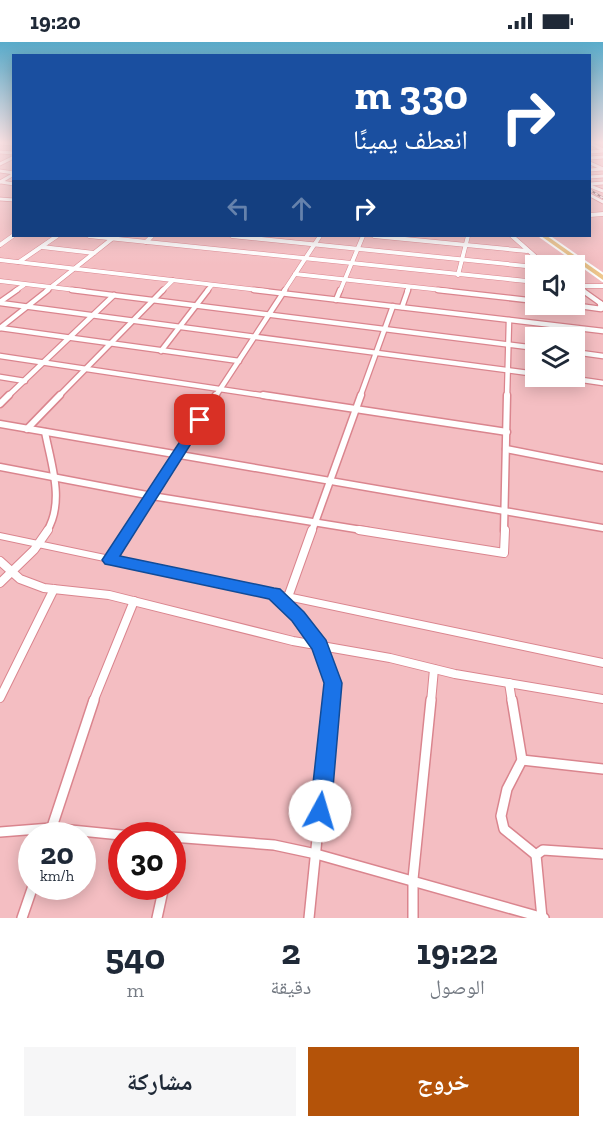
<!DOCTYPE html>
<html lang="ar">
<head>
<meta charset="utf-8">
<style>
	body { margin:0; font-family:"Zilla Slab","Noto Naskh Arabic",serif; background:#f6f6f7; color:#1f2937; direction:rtl; height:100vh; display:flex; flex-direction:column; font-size:22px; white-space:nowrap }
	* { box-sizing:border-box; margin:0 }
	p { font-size:20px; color:#747a83 }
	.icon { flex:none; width:33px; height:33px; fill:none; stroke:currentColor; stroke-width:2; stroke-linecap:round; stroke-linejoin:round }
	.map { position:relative; height:876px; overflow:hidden; direction:ltr }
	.details { display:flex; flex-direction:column; background:#fff; flex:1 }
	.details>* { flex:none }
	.guide { position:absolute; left:12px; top:12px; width:579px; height:183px; border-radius:0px; box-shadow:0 3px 15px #0003; direction:rtl; background:#1a4fa0; color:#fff; overflow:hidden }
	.controls { position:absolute; left:525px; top:213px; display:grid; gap:12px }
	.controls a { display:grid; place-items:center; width:60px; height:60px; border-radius:0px; background:#fff; box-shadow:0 3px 15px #0003; font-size:30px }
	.speed { position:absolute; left:18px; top:780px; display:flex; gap:12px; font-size:30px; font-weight:700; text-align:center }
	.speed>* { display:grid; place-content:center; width:78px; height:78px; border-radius:50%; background:#fff; box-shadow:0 3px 15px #0003; line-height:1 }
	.speed small { font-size:15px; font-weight:400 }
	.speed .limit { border:9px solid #d22; background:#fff; color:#111 }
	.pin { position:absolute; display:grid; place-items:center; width:51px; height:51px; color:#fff; margin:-26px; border-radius:12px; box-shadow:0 3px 9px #0006 }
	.me { position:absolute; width:66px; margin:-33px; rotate:6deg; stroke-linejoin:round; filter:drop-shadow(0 0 4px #0008) }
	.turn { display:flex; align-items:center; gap:21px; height:126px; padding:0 24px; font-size:27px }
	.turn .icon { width:78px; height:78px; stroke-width:2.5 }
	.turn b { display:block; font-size:42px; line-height:51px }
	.lanes { display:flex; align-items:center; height:57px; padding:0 24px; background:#0003; justify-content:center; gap:30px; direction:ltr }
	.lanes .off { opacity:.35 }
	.eta { display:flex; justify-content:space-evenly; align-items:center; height:102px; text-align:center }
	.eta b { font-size:36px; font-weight:800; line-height:42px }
	.button { display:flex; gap:12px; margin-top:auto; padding:12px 24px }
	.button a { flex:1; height:69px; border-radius:0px; background:#b45309; color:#fff; font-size:24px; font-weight:800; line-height:69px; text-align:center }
	.button a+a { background:#f6f6f7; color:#1f2937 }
	.status { display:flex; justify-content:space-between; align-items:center; height:42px; padding:0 30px; background:#fff; direction:ltr }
	.status svg { height:16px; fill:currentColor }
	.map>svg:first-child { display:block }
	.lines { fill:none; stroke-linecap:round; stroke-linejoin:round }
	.minor-far5-casing { stroke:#da858e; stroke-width:4.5 }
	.minor-far4-casing { stroke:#da858e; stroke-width:5 }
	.minor-far3-casing { stroke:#da858e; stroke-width:7 }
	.minor-far2-casing { stroke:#da858e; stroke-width:9 }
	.minor-far1-casing { stroke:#da858e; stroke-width:10 }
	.minor-casing { stroke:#da858e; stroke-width:12 }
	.tertiary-casing { stroke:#da858e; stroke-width:2 }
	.primary-casing { stroke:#fff; stroke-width:4 }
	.minor-far5 { stroke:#fff; stroke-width:3 }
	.minor-far4 { stroke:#fff; stroke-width:4 }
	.minor-far3 { stroke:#fff; stroke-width:4.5 }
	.minor-far2 { stroke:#fff; stroke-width:6 }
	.minor-far1 { stroke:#fff; stroke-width:8 }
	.minor { stroke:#fff; stroke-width:9 }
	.tertiary { fill:#fff; fill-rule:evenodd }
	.primary { fill:#eec68c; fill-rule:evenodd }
	.rail-casing { stroke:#744c50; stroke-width:2 }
	.rail { stroke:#fdeaeb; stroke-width:1.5; stroke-dasharray:3; stroke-linecap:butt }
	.route { fill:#1a73e8; stroke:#114b97; stroke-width:1.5 }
</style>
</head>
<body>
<div class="status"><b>19:20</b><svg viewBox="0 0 49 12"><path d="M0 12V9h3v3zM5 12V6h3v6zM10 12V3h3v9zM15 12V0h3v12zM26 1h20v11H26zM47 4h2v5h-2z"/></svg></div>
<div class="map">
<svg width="603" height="876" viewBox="0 0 603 876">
	<rect width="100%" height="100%" fill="#f4bec2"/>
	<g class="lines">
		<g class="minor-far5-casing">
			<g id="minor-far5">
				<polyline points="0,101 14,102"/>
				<polyline points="590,101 603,108"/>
				<polyline points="0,110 14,111"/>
				<polyline points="590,110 603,109"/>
				<polyline points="590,116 603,115"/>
				<polyline points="590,121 603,127"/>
				<polyline points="0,122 14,115"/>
				<polyline points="590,128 602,127"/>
				<polyline points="0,129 14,131"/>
				<polyline points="590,135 603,134"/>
				<polyline points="0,140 14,132"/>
				<polyline points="1,140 14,142"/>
				<polyline points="590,142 603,141"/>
				<polyline points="590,144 603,149"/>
				<polyline points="590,153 603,160"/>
				<polyline points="0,157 14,158"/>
			</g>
		</g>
		<g class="minor-far4-casing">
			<g id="minor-far4">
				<polyline points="590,173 603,172"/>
				<polyline points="89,194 536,240"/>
				<polyline points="232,194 536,225"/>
				<polyline points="374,194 527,209"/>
				<polyline points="512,194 546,224"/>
				<polyline points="146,200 152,194"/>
				<polyline points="0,203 14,193"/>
				<polyline points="42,205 94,211"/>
				<polyline points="0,218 267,249"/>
				<polyline points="19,220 57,194"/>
				<polyline points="295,232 451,249"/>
				<polyline points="458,233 468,194"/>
				<polyline points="0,239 84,249"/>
				<polyline points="574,242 584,249"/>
				<polyline points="577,244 603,244"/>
				<polyline points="15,249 24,243"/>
				<polyline points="46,249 113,196"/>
				<polyline points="162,249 173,238"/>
				<polyline points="207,249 212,243"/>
				<polyline points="284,249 320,194"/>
				<polyline points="340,249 363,194"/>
				<polyline points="407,249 409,245"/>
			</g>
		</g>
		<g class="minor-far3-casing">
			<g id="minor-far3">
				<polyline points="72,248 536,306"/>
				<polyline points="254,248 603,289"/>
				<polyline points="438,248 536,259"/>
				<polyline points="582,248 603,263"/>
				<polyline points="336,258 340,248"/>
				<polyline points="0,260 17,248"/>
				<polyline points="0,261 536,332"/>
				<polyline points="565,262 601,267 600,261"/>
				<polyline points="402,265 408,248"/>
				<polyline points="0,286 239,319"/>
				<polyline points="0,286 48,248"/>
				<polyline points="161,309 208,248"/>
				<polyline points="574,310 603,314"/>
				<polyline points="0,314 273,355"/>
				<polyline points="555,334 603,341"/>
				<polyline points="0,335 25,339"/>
				<polyline points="7,355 114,253"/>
				<polyline points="58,355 163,248"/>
				<polyline points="215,355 285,248"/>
				<polyline points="360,355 393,264"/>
				<polyline points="507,355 509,278"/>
			</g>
		</g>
		<g class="minor-far2-casing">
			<g id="minor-far2">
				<polyline points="263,353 507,390"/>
				<polyline points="0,362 9,353"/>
				<polyline points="0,382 603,486"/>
				<polyline points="27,387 60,353"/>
				<path d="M45,390C51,422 65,459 47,489"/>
				<polyline points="506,407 603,426"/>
				<polyline points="0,425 152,454 368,489"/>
				<polyline points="128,489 216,353"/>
				<polyline points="312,489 361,353"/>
				<polyline points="504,489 507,353"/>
			</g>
		</g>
		<g class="minor-far1-casing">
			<g id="minor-far1">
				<polyline points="359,488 504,511 505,488"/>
				<polyline points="110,517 129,488"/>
				<polyline points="0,519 20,537 44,546 109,553 293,599 390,616 455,632 603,657"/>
				<polyline points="0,541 34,508 48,488"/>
				<path d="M274,552C306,582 336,612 331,660"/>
				<polyline points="288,555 312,488"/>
				<polyline points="509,641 512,660"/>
				<polyline points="0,656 54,547"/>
				<polyline points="93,660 134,559"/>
				<polyline points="431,660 434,627"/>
			</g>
		</g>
		<g class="minor-casing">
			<g id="minor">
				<polyline points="512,658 522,718 507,747 501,774 504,787 536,813"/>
				<polyline points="522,718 603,727"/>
				<polyline points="0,790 51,786 131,794"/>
				<polyline points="49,794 94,658"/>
				<polyline points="172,795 274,803 316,812 544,876"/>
				<polyline points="172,809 175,796"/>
				<polyline points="22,876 33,844"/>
				<polyline points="157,876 164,844"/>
				<polyline points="309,876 331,658"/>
				<polyline points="413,876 413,837 431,658"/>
				<polyline points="542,876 536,813 543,808 603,812"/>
			</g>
		</g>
		<g class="tertiary-casing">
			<polygon id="tertiary" points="0,491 603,617 603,625 0,497"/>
		</g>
		<g class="primary-casing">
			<polygon id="primary" points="541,194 547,194 603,233 603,238"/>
		</g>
		<use href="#minor-far5" class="minor-far5"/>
		<use href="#minor-far4" class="minor-far4"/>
		<use href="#minor-far3" class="minor-far3"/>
		<use href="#minor-far2" class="minor-far2"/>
		<use href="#minor-far1" class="minor-far1"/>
		<use href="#minor" class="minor"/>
		<use href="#tertiary" class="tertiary"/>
		<use href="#primary" class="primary"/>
		<g class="rail-casing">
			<polyline id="rail" points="590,148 603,156"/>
		</g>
		<use href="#rail" class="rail"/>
	</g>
	<linearGradient id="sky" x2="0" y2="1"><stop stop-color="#59abca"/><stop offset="0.45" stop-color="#fae2e4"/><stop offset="1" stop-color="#fae2e4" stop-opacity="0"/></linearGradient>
	<rect width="603" height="223" fill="url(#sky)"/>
	<polygon class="route" points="200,374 206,378 120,514 274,546 280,547 304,570 326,598 342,641 331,769 328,776 320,779 313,776 310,769 324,641 312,607 292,579 269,557 110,523 105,522 102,518 194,378"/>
</svg>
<div class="controls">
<a><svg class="icon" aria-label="sound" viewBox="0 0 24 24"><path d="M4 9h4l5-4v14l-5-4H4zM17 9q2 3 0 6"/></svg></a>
<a><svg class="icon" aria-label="layers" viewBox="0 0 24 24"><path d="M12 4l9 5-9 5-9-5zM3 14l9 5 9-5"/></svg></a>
</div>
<div class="speed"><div>20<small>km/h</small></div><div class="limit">30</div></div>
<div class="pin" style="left:200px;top:378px;background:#d93025"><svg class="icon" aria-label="arrive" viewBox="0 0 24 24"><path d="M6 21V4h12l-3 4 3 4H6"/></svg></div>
<svg class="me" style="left:320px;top:769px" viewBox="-20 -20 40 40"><circle r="19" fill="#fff"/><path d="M0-13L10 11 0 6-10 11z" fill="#1a73e8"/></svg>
<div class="guide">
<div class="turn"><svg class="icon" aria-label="right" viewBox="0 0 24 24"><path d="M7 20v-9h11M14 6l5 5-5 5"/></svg><div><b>330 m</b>انعطف يمينًا</div></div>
<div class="lanes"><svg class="icon off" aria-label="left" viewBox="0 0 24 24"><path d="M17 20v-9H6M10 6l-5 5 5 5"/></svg><svg class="icon off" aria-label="ahead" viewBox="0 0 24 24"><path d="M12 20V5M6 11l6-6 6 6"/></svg><svg class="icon" aria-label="right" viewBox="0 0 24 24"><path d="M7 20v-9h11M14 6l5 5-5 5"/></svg></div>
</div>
</div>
<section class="details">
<div class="eta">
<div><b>19:22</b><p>الوصول</p></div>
<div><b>2</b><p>دقيقة</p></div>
<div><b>540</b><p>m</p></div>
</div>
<div class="button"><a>خروج</a><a>مشاركة</a></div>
</section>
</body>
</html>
